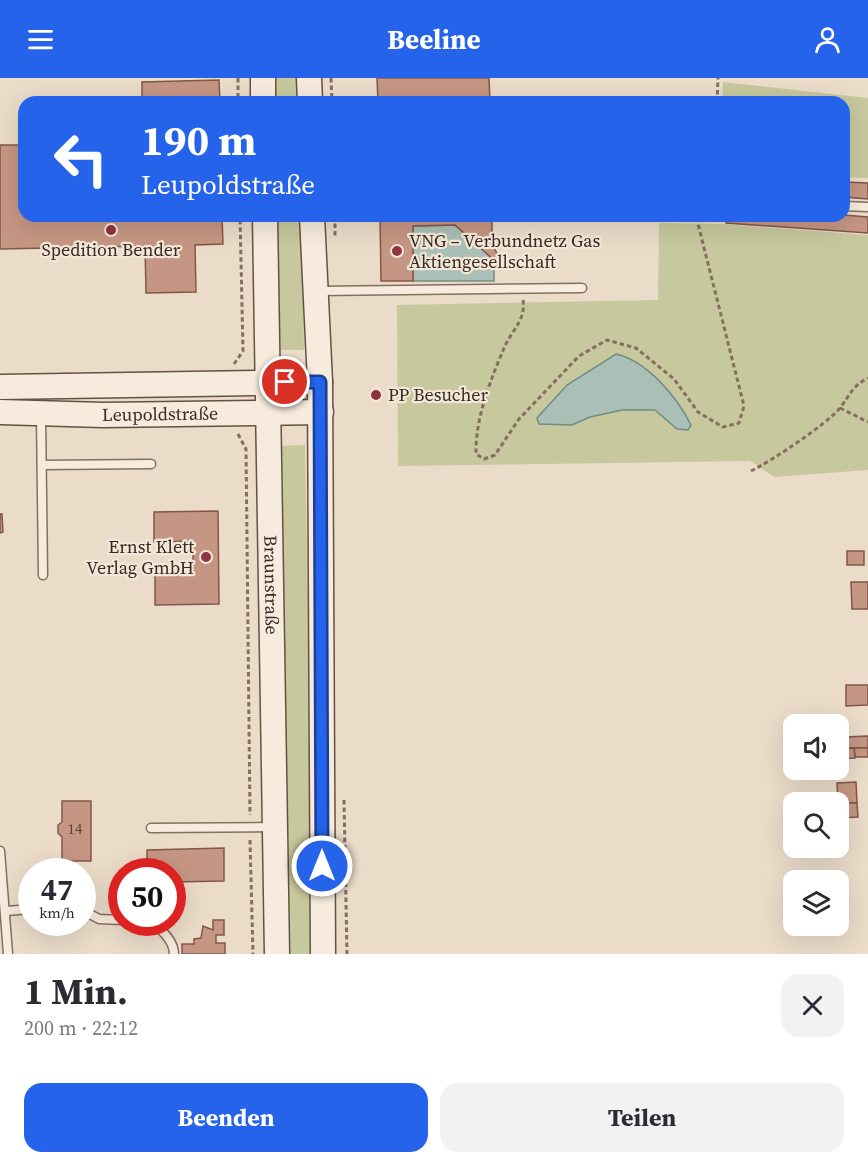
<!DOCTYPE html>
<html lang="de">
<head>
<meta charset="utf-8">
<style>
	body { margin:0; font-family:"Source Serif 4",serif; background:#f2f2f3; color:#2b2b33; height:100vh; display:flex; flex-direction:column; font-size:22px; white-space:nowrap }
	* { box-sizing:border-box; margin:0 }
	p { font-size:20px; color:#7c7c81 }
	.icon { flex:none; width:33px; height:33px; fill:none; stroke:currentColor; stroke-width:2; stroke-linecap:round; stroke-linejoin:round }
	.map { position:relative; height:876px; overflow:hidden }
	.side { display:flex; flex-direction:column; background:#fff; flex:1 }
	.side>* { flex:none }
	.hud { position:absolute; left:18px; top:18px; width:832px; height:126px; border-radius:18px; box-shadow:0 6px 24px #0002; background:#2563eb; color:#fff; overflow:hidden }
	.tools { position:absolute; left:783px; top:636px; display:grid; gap:12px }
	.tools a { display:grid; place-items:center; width:66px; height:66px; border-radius:12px; background:#fff; box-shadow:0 6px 24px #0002; font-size:30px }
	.speed { position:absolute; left:18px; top:780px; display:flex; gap:12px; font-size:30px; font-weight:700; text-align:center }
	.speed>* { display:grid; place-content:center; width:78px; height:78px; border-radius:50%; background:#fff; box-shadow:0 6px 24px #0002; line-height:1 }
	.speed small { font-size:15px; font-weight:400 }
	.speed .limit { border:9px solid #d22; background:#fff; color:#111 }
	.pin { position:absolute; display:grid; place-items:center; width:51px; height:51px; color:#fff; margin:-26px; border:3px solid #fff; border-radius:50%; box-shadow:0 2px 6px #0007 }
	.me { position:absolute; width:66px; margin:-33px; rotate:0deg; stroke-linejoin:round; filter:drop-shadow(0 0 4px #0008) }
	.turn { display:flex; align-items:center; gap:21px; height:126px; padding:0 24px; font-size:27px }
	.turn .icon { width:78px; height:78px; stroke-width:2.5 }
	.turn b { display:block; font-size:42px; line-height:51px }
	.round { display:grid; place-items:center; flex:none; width:63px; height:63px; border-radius:18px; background:#f2f2f3 }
	.head { display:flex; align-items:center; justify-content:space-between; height:102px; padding:0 24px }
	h1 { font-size:36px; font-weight:700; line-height:45px }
	.action { display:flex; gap:12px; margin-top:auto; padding:12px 24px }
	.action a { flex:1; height:69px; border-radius:18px; background:#2563eb; color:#fff; font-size:24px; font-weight:700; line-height:69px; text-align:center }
	.action a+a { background:#f2f2f3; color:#2b2b33 }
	header { display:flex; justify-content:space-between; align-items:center; height:78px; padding:0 24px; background:#2563eb; color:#fff; font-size:27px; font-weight:700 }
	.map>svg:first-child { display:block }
	.green { fill:#c8c89e }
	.water { fill:#aabfb6; stroke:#718d83; stroke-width:1.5 }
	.building { fill:#c59683; stroke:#825748; stroke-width:1.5 }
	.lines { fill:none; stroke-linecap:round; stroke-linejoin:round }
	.service-casing { stroke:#856f5f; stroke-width:11 }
	.secondary-casing { stroke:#675042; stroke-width:27 }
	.path { stroke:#856f5f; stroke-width:3; stroke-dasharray:4.5 3; stroke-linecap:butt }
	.service { stroke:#f6ebdc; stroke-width:8 }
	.secondary { stroke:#f6ebdc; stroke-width:24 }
	.route-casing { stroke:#184099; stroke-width:15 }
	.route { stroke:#2563eb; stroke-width:10 }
	.poi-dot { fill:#8f3541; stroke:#f3e8d8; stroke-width:2 }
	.labels { text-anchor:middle; stroke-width:4.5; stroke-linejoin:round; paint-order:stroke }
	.number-label { font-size:15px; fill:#5a443a }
	.poi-label { font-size:18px; fill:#372922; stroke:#f3e8d8; text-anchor:start }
	.street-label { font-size:18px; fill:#372922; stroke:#f3e8d8 }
</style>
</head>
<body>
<header><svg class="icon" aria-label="menu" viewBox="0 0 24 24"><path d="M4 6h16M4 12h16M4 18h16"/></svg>Beeline<svg class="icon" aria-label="person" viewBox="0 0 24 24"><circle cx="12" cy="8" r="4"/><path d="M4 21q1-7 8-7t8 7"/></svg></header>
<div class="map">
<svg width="868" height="876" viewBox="0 0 868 876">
	<rect width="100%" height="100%" fill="#ebdcc9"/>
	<g class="green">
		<rect x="272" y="0" width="28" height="24"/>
		<polygon points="723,4 868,20 868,100 845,99 844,24 722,24"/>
		<polygon points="274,138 302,138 304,272 276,272"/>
		<polygon points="659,145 721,146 868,157 868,392 774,399 750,383 398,388 397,227 658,222"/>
		<polygon points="305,367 314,876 286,876 276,368"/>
	</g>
	<g class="water">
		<polygon points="455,147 494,182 494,203 413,203 413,148"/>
		<path d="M616,276C647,283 677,319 691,347L688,352L677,351L655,332H622L590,339L572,347L539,346L537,340L567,307Z"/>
	</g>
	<g class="building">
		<polygon points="377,0 489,0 490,24 378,24"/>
		<polygon points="219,2 220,24 142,24 142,4"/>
		<polygon points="0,67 24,67 24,138 222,138 223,166 195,167 196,214 146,215 145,168 0,171"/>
		<polygon points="844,104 868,105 868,121 844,119"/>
		<polygon points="844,137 868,139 868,155 726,145 726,138"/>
		<polygon points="380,138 492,138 492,166 500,181 496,184 455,147 413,148 413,203 381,203"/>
		<polygon points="218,433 219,526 155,527 155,495 193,494 193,463 154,464 154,434"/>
		<polygon points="0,436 2,436 3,454 0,455"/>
		<rect x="847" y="473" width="17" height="14"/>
		<polygon points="851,504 868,504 868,531 852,531"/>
		<polygon points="846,607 868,607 868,627 846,628"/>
		<polygon points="868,658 868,670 845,670 845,659"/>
		<polygon points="839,661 845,661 845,670 839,671"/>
		<polygon points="854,670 868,670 868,679 855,679"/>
		<polygon points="854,670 855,680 839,681 839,671"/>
		<polygon points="856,704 857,725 838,725 837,705"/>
		<polygon points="62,723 91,723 91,783 62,783 62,759 58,755 58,747 62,744"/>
		<polygon points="838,725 857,725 858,739 839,740"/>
		<polygon points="224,770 224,803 172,804 172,794 147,794 147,772"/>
		<polygon points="213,842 224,842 224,857 216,857 216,865 225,865 225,876 182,876 182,866 194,866 194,861 201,860 203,848 213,852"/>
	</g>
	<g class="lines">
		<g class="service-casing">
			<g id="service">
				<polyline points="844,128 868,129"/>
				<polyline points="318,213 582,210"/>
				<polyline points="41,338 43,497"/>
				<polyline points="42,387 151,386"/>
				<polyline points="151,750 273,749"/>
				<polyline points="0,773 8,876"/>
				<polyline points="82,832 99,841 122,842"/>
				<polyline points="6,833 32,831"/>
				<path d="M152,844C162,852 174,863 174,876"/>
			</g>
		</g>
		<g class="secondary-casing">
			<g id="secondary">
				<polyline points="263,0 263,24"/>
				<polyline points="309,0 310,24"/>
				<path id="s1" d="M265,138L277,876"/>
				<polyline points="312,138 320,304 323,876"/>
				<polyline points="0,309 320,304"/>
				<path id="s2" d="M0,334L103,337L321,334"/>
			</g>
		</g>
		<g class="path">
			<polyline points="238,0 238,24"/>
			<polyline points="331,0 332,24"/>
			<polyline points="717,24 718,0"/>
			<polyline points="335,138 335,160"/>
			<path d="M523,222C526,242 512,252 505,268C491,300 475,341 476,376L484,381L495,377L519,341L579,278L607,262L636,270L674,301L698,334L723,349L739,345L744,328L696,138"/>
			<polyline points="234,286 243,273 240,138"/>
			<polyline points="840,330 868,344"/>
			<polyline points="238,356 246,371 250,737"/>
			<path d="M751,393C770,384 827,346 840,330C850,317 852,308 868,300"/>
			<polyline points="344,722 347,876"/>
			<polyline points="250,762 253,876"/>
		</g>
		<use href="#service" class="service"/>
		<use href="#secondary" class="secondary"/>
	</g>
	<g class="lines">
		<g class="route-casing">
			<polyline id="route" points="285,304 320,304 322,788"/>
		</g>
		<use href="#route" class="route"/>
	</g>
	<g class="poi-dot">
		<circle cx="111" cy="152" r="6"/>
		<circle cx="397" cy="173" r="6"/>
		<circle cx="376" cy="317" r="6"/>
		<circle cx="206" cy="479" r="6"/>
	</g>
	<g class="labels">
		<g class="number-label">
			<text x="75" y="756">14</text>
		</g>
		<g class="poi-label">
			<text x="409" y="169">VNG – Verbundnetz Gas<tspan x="409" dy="21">Aktiengesellschaft</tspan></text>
			<text x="111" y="178" text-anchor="middle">Spedition Bender</text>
			<text x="388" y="323">PP Besucher</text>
			<text x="194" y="475" text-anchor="end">Ernst Klett<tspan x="194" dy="21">Verlag GmbH</tspan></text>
		</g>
		<g class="street-label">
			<text dy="6" stroke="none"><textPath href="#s2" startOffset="160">Leupoldstraße</textPath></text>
			<text dy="6" stroke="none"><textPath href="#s1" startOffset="369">Braunstraße</textPath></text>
		</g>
	</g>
</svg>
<div class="tools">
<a><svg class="icon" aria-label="sound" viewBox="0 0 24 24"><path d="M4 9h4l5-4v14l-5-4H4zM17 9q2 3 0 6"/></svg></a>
<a><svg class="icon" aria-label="search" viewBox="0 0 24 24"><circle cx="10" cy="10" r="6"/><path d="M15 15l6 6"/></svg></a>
<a><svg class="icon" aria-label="layers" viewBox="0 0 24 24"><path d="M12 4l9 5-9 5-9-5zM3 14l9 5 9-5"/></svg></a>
</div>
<div class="speed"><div>47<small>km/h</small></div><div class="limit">50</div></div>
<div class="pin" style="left:285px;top:304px;background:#d93025"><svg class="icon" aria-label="arrive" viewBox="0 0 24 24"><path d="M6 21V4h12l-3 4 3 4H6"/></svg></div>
<svg class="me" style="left:322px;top:788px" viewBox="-20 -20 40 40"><circle r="17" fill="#2563eb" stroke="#fff" stroke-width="3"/><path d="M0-11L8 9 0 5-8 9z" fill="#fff"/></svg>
<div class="hud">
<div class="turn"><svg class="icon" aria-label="left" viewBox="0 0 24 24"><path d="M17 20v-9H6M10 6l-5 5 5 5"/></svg><div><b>190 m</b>Leupoldstraße</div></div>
</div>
</div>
<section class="side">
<div class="head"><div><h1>1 Min.</h1><p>200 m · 22:12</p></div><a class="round"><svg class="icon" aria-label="close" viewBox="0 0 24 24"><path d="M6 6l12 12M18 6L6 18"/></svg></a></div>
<div class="action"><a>Beenden</a><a>Teilen</a></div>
</section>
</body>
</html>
